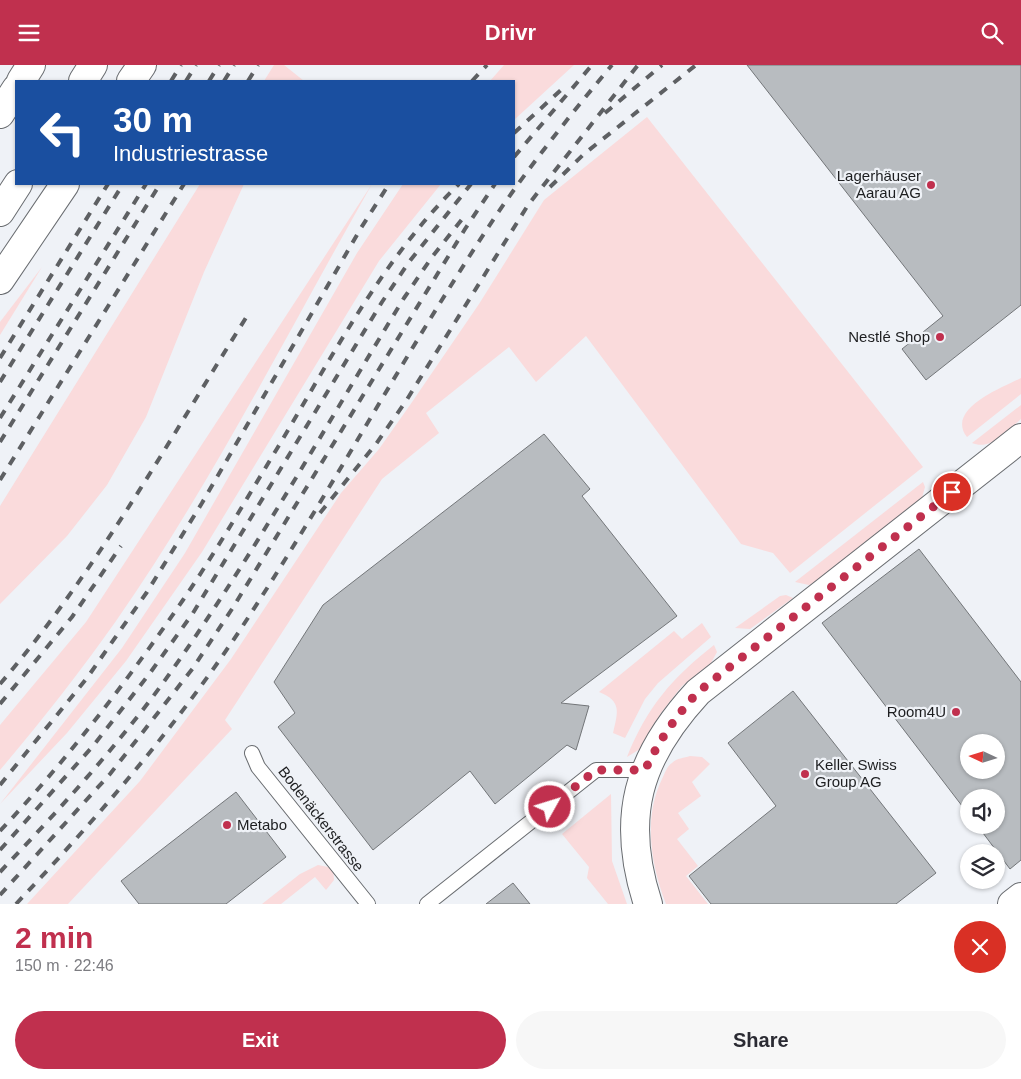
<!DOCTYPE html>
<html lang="en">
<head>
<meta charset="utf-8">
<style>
	body { margin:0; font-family:Arial,sans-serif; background:#f7f7f7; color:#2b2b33; height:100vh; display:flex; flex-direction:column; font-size:19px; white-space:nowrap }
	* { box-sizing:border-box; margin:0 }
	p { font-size:16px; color:#7c7c81 }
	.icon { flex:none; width:28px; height:28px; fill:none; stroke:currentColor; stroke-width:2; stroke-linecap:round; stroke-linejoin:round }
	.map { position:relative; height:839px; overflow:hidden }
	.sheet { display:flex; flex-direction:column; background:#fff; flex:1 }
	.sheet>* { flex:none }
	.hud { position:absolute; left:15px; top:15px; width:500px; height:105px; border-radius:0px; box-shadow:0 1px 4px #0004; background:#1a4fa0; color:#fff; overflow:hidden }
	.needle { width:32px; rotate:274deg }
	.controls { position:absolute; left:960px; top:669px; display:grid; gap:10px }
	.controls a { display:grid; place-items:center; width:45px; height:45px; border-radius:50%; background:#fff; box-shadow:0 1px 4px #0004; font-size:25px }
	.pin { position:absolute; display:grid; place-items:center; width:42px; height:42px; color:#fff; margin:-21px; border:2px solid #fff; border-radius:50%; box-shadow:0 1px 5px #0007 }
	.me { position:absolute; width:55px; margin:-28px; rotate:51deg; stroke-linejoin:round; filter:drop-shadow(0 0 4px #0008) }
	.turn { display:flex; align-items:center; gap:18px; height:105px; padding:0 15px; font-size:22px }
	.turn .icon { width:65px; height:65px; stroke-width:2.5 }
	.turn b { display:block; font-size:35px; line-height:42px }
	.round { display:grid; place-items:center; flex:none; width:52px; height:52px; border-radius:26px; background:#f7f7f7 }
	.summary { display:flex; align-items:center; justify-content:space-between; height:85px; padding:0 15px }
	h1 { font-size:30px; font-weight:700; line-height:38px; color:#c0304e }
	.primary-button { display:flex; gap:10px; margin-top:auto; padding:10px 15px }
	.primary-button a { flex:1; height:58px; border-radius:30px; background:#c0304e; color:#fff; font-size:20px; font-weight:700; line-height:58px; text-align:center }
	.primary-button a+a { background:#f7f7f7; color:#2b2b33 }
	header { display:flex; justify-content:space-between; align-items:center; height:65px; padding:0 15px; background:#c0304e; color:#fff; font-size:22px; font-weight:700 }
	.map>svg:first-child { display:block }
	.green { fill:#fadbdc }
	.building { fill:#b8bcc0; stroke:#737679; fill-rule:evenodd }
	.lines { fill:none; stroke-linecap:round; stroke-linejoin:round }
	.lane-casing { stroke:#696c70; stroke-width:16 }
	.street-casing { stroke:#696c70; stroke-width:30 }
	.primary-casing { stroke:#696c70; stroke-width:30 }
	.highway-casing { stroke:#696c70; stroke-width:30 }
	.lane { stroke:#fff; stroke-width:14 }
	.street { stroke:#fff; stroke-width:28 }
	.primary { stroke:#fff; stroke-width:28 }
	.highway { stroke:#fff; stroke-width:28 }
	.rail { stroke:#5e6063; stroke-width:4; stroke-dasharray:9 9; stroke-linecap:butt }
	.route { stroke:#c0304e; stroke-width:9; stroke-dasharray:0 16.2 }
	.poi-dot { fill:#c0304e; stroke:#eff2f7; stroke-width:2 }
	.labels { text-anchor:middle; stroke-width:4.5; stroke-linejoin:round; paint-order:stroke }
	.poi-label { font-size:15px; fill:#1d1e20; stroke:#eff2f7; text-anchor:end }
	.street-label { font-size:15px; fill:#1d1e20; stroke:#eff2f7 }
</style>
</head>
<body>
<header><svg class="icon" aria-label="menu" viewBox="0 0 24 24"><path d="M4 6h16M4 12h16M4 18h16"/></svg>Drivr<svg class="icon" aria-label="search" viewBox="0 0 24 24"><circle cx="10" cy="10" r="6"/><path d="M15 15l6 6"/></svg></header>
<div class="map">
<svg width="1021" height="839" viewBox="0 0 1021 839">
	<rect width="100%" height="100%" fill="#eff2f7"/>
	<g class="green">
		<polygon points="274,0 284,0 304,16 264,16"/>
		<polygon points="504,0 574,0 514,55 514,16 490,16"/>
		<polygon points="647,52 923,402 790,508 773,488 741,479 586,271 536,317 509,282 426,348 439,368 382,414 225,655 232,664 68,839 27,839 140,716 231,594 341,428 379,384 410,340 479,239 544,135"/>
		<polygon points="200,119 244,119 204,207 146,352 107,420 67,471 0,539 0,441"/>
		<path d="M372,119C289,265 212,418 116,556C80,607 41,657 0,705V660L86,557Z"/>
		<polygon points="403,119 441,119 379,196 202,487 126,596 67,668 0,739 122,583 185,488 357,188"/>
		<polygon points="42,202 0,270 0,257"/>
		<path d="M1021,313V329L967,372C945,344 1003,322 1021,313Z"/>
		<path d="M1021,340V354C1008,365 991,386 972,378Z"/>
		<polygon points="923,417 925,422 922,433 817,516 809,520 795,517"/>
		<polygon points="786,530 793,533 750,564 735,563 780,531"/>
		<path d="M702,558L711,572L658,618L645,634L625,673L613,668C618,647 622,636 599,627L674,566L682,574Z"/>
		<path d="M714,580L717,587L711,598L682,621L661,648L640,684L627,692C647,642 672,613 714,580Z"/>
		<path d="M690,691L702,692L710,699L692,717L701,731L678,748L689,764L677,774L698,801L686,811L708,839H666C651,800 643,753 662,714C665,708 667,701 672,698C677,693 684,693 690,691Z"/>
		<polygon points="611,729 612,796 627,839 608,839 587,813 589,802 562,769"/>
		<polygon points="318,800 333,803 334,815 326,825 315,812 281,839 262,839 300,809"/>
	</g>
	<g class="building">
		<polygon points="747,0 1021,0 1021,240 926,315 902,284 943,251"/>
		<polygon points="544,369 590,424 582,431 677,551 561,638 589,641 576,685 567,680 495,739 470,706 373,785 278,662 295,648 274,617 323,540"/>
		<path d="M919,484L1021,617V795L1010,804L977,760H996V732H969V750L822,558ZM969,678H996V705H969Z"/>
		<polygon points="793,626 936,808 896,839 711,839 689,811 776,741 728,678"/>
		<polygon points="236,727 286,792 226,839 139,839 121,816"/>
		<polygon points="513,818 530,839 486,839"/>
	</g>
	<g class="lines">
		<g class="lane-casing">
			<g id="lane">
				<polyline points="252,688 258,702 368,839"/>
				<polyline points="427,839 596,705 645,705"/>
			</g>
		</g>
		<g class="street-casing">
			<path id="street" d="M648,839C620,753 637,693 698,627L1021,373"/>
		</g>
		<g class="primary-casing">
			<polyline id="primary" points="1012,839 1021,832"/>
		</g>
		<g class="highway-casing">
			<g id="highway">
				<polyline points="21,16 31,0"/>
				<polyline points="83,16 93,0"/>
				<polyline points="131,16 142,0"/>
				<polyline points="0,49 16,24"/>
				<polyline points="0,147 18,119"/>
				<polyline points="0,215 65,119"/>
			</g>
		</g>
		<use href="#lane" class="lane"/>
		<use href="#street" class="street"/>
		<use href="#primary" class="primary"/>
		<use href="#highway" class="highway"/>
		<g class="rail">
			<polyline points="171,16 181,0"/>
			<polyline points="186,16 196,0"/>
			<polyline points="209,16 219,0"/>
			<polyline points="224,16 234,0"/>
			<polyline points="248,16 258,0"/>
			<polyline points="472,16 487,0"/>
			<polyline points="605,48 662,0"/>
			<polyline points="514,68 562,24"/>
			<polyline points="514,92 592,0"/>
			<polyline points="550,122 584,89 696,0"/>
			<polyline points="0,293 108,119"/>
			<polyline points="0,317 123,119"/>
			<polyline points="0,353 146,119"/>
			<polyline points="0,377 160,119"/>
			<polyline points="0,415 184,119"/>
			<polyline points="320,448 376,379 406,336 528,140 638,0"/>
			<path d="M0,619C97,506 170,373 249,248"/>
			<polyline points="0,639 72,552 121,481"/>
			<polyline points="0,720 87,613 147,527 202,438 361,163 389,119"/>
			<path d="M0,766C67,695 128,615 183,535C217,485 247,433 278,382C332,292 383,193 459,119"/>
			<polyline points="0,785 93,681 150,608 193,548 382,237 409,197 471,119"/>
			<path d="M0,807C57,747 114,685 163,618C251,495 325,362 404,233L432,192L467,148"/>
			<polyline points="0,830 110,709 193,603 232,544 465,164 495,119"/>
			<path d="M16,839C98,752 176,662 242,562C330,428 406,286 495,152C531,99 571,49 612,0"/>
		</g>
	</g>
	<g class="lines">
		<path class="route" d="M550,742L596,705H645C659,676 675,652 698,627L952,427"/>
	</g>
	<g class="poi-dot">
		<circle cx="931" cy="120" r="5"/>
		<circle cx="940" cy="272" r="5"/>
		<circle cx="956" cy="647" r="5"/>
		<circle cx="805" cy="709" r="5"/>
		<circle cx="227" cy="760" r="5"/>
	</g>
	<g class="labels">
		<g class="poi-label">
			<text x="921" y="116">Lagerhäuser<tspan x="921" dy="17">Aarau AG</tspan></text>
			<text x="930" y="277">Nestlé Shop</text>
			<text x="946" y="652">Room4U</text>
			<text x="815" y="705" text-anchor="start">Keller Swiss<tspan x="815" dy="17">Group AG</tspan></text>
			<text x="237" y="765" text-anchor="start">Metabo</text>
		</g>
		<g class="street-label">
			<text transform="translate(321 754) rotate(52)" y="5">Bodenäckerstrasse</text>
		</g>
	</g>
</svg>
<div class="controls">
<a><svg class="needle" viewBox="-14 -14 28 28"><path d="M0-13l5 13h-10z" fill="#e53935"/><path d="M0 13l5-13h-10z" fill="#7c7c81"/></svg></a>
<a><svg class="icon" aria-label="sound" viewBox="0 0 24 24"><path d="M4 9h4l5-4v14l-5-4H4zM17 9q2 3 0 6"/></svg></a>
<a><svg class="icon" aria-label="layers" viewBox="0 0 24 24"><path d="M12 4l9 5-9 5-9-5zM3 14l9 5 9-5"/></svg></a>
</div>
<div class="pin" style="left:952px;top:427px;background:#d93025"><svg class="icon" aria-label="arrive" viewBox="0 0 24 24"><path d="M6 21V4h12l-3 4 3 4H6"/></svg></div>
<svg class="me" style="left:550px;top:742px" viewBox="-20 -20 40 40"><circle r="17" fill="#c0304e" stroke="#fff" stroke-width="3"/><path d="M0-11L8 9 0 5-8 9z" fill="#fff"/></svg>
<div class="hud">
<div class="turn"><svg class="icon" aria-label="left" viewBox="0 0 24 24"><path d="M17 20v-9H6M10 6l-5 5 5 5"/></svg><div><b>30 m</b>Industriestrasse</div></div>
</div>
</div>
<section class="sheet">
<div class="summary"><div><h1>2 min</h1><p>150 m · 22:46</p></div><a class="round" style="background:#d93025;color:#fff"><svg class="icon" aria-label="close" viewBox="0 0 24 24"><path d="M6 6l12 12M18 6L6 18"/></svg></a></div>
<div class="primary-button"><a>Exit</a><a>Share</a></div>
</section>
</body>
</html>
